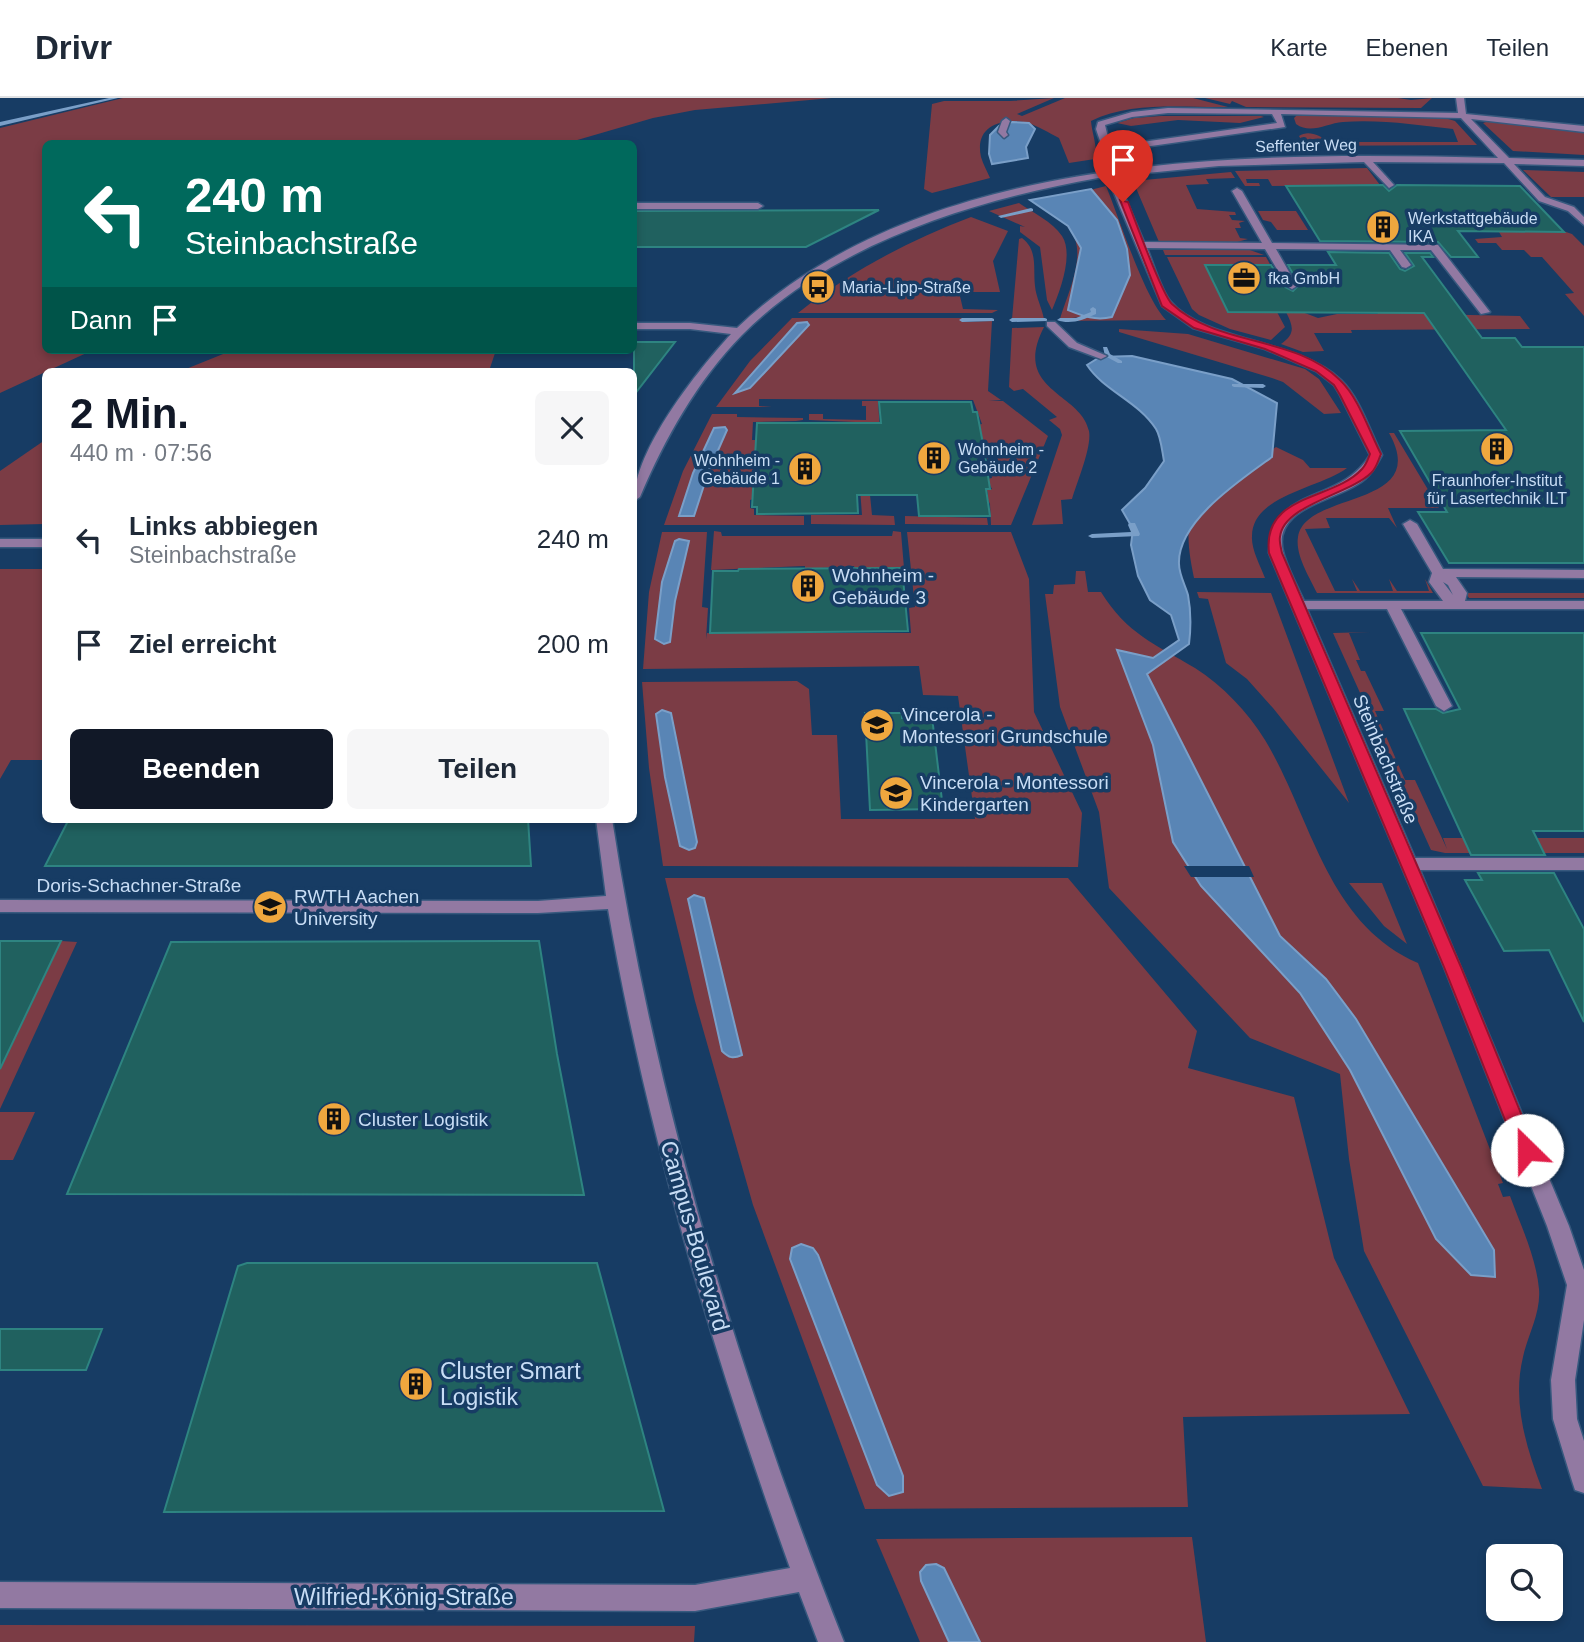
<!DOCTYPE html>
<html lang="de">
<head>
<meta charset="utf-8">
<style>
	body { margin:0; font-family:Helvetica,sans-serif; background:#f6f6f7; color:#1f2937; height:100vh; display:flex; flex-direction:column; font-size:26px; white-space:nowrap }
	* { box-sizing:border-box; margin:0 }
	p { font-size:23px; color:#747a83 }
	.icon { flex:none; width:38px; height:38px; fill:none; stroke:currentColor; stroke-width:2; stroke-linecap:round; stroke-linejoin:round }
	.map { position:relative; flex:1; overflow:hidden }
	.drawer { position:absolute; left:42px; top:270px; width:595px; height:455px; display:flex; flex-direction:column; background:#fff; border-radius:10px; box-shadow:0 4px 10px #0003 }
	.drawer>* { flex:none }
	.top-card { position:absolute; left:42px; top:42px; width:595px; height:214px; border-radius:10px; box-shadow:0 4px 10px #0003; background:#00695c; color:#fff; overflow:hidden }
	.controls { position:absolute; left:1486px; top:1446px; display:grid; gap:14px }
	.controls a { display:grid; place-items:center; width:77px; height:77px; border-radius:10px; background:#fff; box-shadow:0 4px 10px #0003; font-size:35px }
	.pin { position:absolute; display:grid; place-items:center; width:60px; height:60px; color:#fff; margin:-72px -30px; border-radius:50% 50% 50% 0; rotate:-45deg; box-shadow:0 0 7px #0007 }
	.pin .icon { rotate:45deg }
	.me { position:absolute; width:77px; margin:-38px; rotate:337deg; stroke-linejoin:round; filter:drop-shadow(0 0 5px #0008) }
	.turn { display:flex; align-items:center; gap:24px; height:147px; padding:0 28px; font-size:32px }
	.turn .icon { width:91px; height:91px; stroke-width:2.5 }
	.turn b { display:block; font-size:49px; line-height:60px }
	.then { display:flex; align-items:center; height:66px; padding:0 28px; background:#0003; gap:14px; font-size:26px }
	.round { display:grid; place-items:center; flex:none; width:74px; height:74px; border-radius:10px; background:#f6f6f7 }
	.head { display:flex; align-items:center; justify-content:space-between; height:119px; padding:0 28px }
	h1 { font-size:42px; font-weight:800; line-height:52px; color:#111827 }
	.button { display:flex; gap:14px; margin-top:auto; padding:14px 28px }
	.button a { flex:1; height:80px; border-radius:10px; background:#111827; color:#fff; font-size:28px; font-weight:800; line-height:80px; text-align:center }
	.button a+a { background:#f6f6f7; color:#1f2937 }
	ul { padding:0; list-style:none }
	li { display:flex; align-items:center; gap:21px; height:105px; padding:0 28px }
	li div { flex:1 }
	li b { display:block; font-size:26px }
	li em { font-style:normal }
	header { display:flex; align-items:center; gap:42px; box-sizing:border-box; height:98px; padding:0 35px; background:#fff; border-bottom:2px solid #e0e1e3 }
	header strong { font-size:33px }
	nav { display:flex; gap:38px; margin-inline-start:auto; font-size:24px }
	.map>svg:first-child { display:block }
	.green { fill:#7b3c45 }
	.water { fill:#5985b5; stroke:#7a9fc8; stroke-width:2 }
	.pier { fill:#173c64 }
	.lines { fill:none; stroke-linecap:round; stroke-linejoin:round }
	.stream { fill:#7a9fc8; fill-rule:evenodd }
	.building { fill:#20615f; stroke:#2e8481; stroke-width:2 }
	.minor-casing { stroke:#37597e; stroke-width:3 }
	.minor { fill:#9279a2; fill-rule:evenodd }
	.route { fill:#e11d48; stroke:#92132f; stroke-width:2 }
	.labels { text-anchor:middle; stroke-width:7; stroke-linejoin:round; paint-order:stroke }
	.far-street-label { font-size:16px; fill:#c8ddf5; stroke:#173c64 }
	.far-poi-label { font-size:16px; fill:#c8ddf5; stroke:#173c64; text-anchor:start }
	.poi-label { font-size:19px; fill:#c8ddf5; stroke:#173c64; text-anchor:start }
	.street-label { font-size:19px; fill:#c8ddf5; stroke:#173c64 }
	.near-street-label { font-size:23px; fill:#c8ddf5; stroke:#173c64 }
	.near-poi-label { font-size:23px; fill:#c8ddf5; stroke:#173c64; text-anchor:start }
</style>
</head>
<body>
<header>
<strong>Drivr</strong>
<nav><a>Karte</a><a>Ebenen</a><a>Teilen</a></nav>
</header>
<div class="map">
<svg width="1584" height="1544" viewBox="0 0 1584 1544">
	<rect width="100%" height="100%" fill="#173c64"/>
	<g class="green">
		<polygon points="123,0 832,0 695,12 653,20 567,45 46,46 46,252 93,252 0,295 0,30"/>
		<path d="M1054,0L1017,16L1022,18L1065,0H1193L1228,9C1184,10 1131,3 1091,23C1092,36 1098,49 1095,61L1069,65L1059,40C1049,35 1038,28 1028,25C1003,19 974,27 981,59C983,66 987,73 990,80L932,95L924,91L932,6L944,3H1010Z"/>
		<polygon points="1205,0 1398,0 1411,2 1432,0 1421,10 1246,9 1232,3 1230,6"/>
		<path d="M1297,17L1445,20L1455,23L1477,47L1293,48L1304,47L1299,38C1308,32 1320,37 1328,44H1458L1453,31C1418,27 1379,21 1343,24C1327,25 1311,37 1296,26L1294,20Z"/>
		<polygon points="1161,18 1261,18 1264,19 1240,25 1178,22 1131,28 1117,25 1134,20"/>
		<polygon points="1489,23 1584,34 1584,57 1513,53 1483,25"/>
		<polygon points="1367,70 1380,87 1272,88 1268,81 1246,81 1247,85 1259,85 1260,88 1245,88 1235,73"/>
		<polygon points="1523,72 1584,74 1584,99 1551,99"/>
		<polygon points="1231,74 1235,80 1206,81 1209,86 1186,87 1197,111 1235,114 1236,117 1229,117 1232,122 1245,123 1239,125 1241,130 1235,130 1240,140 1248,141 1237,144 1159,144 1133,83"/>
		<path d="M1106,88C1120,122 1144,199 1166,222L1060,223L1078,222L1083,219L1060,221C1067,196 1090,153 1068,129C1059,119 1046,117 1039,105Z"/>
		<path d="M1019,105C1032,114 1053,124 1062,138C1074,156 1060,193 1052,212L1047,202L1040,149L1020,134V128L1025,129L989,113Z"/>
		<polygon points="1258,113 1296,113 1308,132 1277,132 1271,124 1263,122"/>
		<path d="M971,119L1008,133L993,163L1000,194H959L963,211L998,212L992,215H798C851,173 908,143 971,119Z"/>
		<polygon points="1563,133 1572,136 1584,148 1584,218 1565,196 1574,195 1542,159 1531,159 1524,152 1502,152 1496,145 1478,145 1475,141 1502,139 1499,134"/>
		<path d="M1022,140C1038,152 1033,170 1035,188C1036,199 1042,210 1044,221H1012L1019,141Z"/>
		<polygon points="1247,151 1264,157 1165,157 1163,152"/>
		<polygon points="1167,159 1266,159 1271,168 1206,167 1277,214 1285,229 1271,242 1230,231 1199,217 1192,211"/>
		<path d="M1370,203H1412L1421,216L1520,218L1530,231L1351,232L1352,235H1314L1324,253L1303,254L1281,246C1296,236 1293,228 1286,214L1297,212L1318,220L1337,216H1378Z"/>
		<polygon points="792,220 991,220 961,221 962,224 992,223 988,293 1001,302 989,303 1003,303 1048,338 1011,427 991,427 990,406 986,398 988,397 987,392 992,391 987,381 992,380 986,356 982,352 986,352 977,327 982,326 973,302 759,301 759,308 772,309 716,309 750,263"/>
		<path d="M1044,229C1011,293 1081,294 1089,333C1092,349 1077,384 1072,401L1061,402L1063,426L1032,427L1062,337L1060,331L1049,322L1057,319L1023,291L1014,293L1009,289L1012,230Z"/>
		<polygon points="1119,231 1188,236 1305,271 1319,281 1341,315 1324,316 1283,284 1272,280 1119,234"/>
		<polygon points="233,252 496,252 489,273 181,273"/>
		<polygon points="862,303 878,303 883,378 870,397 872,417 894,418 895,427 811,426 811,417 862,417 855,324 809,322 809,316 823,316 823,321 866,322 866,308 862,308"/>
		<polygon points="712,316 737,316 737,319 803,320 803,322 796,323 753,324 752,342 757,342 756,355 752,355 752,363 756,364 756,378 751,378 751,386 755,386 754,401 750,402 750,410 754,411 754,417 804,418 804,427 664,427 683,373"/>
		<path d="M1389,335H1394L1439,410H1388L1397,430L1389,420H1326L1330,430L1305,431L1335,493H1357L1352,481L1360,493H1393L1389,481L1397,493H1429L1425,481L1433,495H1317C1310,480 1295,457 1298,439C1305,392 1432,411 1389,335Z"/>
		<polygon points="45,342 45,426 0,427 0,373"/>
		<path d="M1276,349L1303,362L1310,370H1347C1321,390 1252,397 1252,438C1251,451 1260,467 1265,480H1194C1190,460 1183,427 1196,409C1210,390 1255,363 1276,349Z"/>
		<polygon points="905,418 987,420 988,427 905,426"/>
		<polygon points="714,433 721,434 722,438 892,438 893,433 901,434 904,470 855,471 854,468 805,471 805,468 711,472"/>
		<polygon points="662,434 707,434 702,509 708,510 706,541 707,535 911,535 909,510 915,509 907,434 1011,434 1029,481 1034,614 1082,715 1078,769 663,768 649,670 642,584 797,583 809,591 812,637 837,637 841,721 975,721 958,598 923,597 919,568 643,571 649,494"/>
		<polygon points="0,471 45,471 46,662 11,662 0,681"/>
		<path d="M1076,473H1085L1088,494H1101C1127,536 1155,546 1195,570C1223,588 1247,613 1265,642C1312,720 1326,825 1418,865L1503,1085L1498,1086L1503,1099L1510,1098C1521,1128 1536,1159 1539,1191C1541,1215 1528,1236 1523,1259C1512,1304 1526,1349 1542,1391L1483,1388L1364,1153L1349,1061L1340,976L1250,940L1109,790L1099,714L1060,609L1045,496H1053L1054,487L1075,486Z"/>
		<polygon points="1197,494 1271,495 1349,705 1273,610 1247,581 1226,565 1208,501 1199,500"/>
		<polygon points="1466,495 1584,495 1584,500 1469,500"/>
		<polygon points="1370,534 1349,535 1360,562 1356,562 1361,573 1365,573 1384,613 1375,613 1405,682 1415,682 1447,751 1443,740 1584,740 1584,755 1445,755 1431,752 1333,535"/>
		<polygon points="665,780 1068,780 1197,933 1188,970 1294,999 1334,1160 1410,1316 1183,1319 1188,1409 865,1411 753,1107 695,903"/>
		<polygon points="1349,785 1382,785 1407,846 1384,828"/>
		<polygon points="61,843 77,844 0,1011 0,971"/>
		<polygon points="0,1014 35,1014 13,1062 0,1062"/>
		<polygon points="1192,1439 1206,1544 920,1544 876,1441"/>
		<polygon points="0,1527 695,1528 694,1544 0,1544"/>
	</g>
	<g class="water">
		<polygon points="1012,24 1029,25 1035,31 1026,49 1028,60 992,66 989,56 990,37 999,28"/>
		<path d="M1091,91L1117,122L1127,151L1130,177L1112,219C1095,223 1083,218 1068,212L1081,150L1068,128L1030,102Z"/>
		<polygon points="807,224 809,227 750,290 735,295 797,225"/>
		<path d="M1132,258L1232,281L1277,305L1272,359C1242,381 1177,423 1179,466C1179,476 1185,487 1188,497C1191,513 1191,530 1189,546L1147,576L1280,838L1326,881L1356,921L1494,1152L1495,1179L1471,1177L1436,1141L1350,972L1300,895L1201,788L1173,744L1153,647L1117,552L1153,560L1179,542L1171,517L1150,502L1138,478L1131,447L1133,431L1122,412L1145,390L1164,363C1162,353 1161,339 1156,331C1138,303 1104,293 1087,267L1100,259Z"/>
		<polygon points="725,329 727,332 708,375 694,418 679,418 693,375 714,330"/>
		<polygon points="679,441 689,443 675,503 670,544 664,546 655,541 662,484 675,443"/>
		<polygon points="662,612 671,615 697,744 695,750 689,752 680,748 665,679 656,616"/>
		<path d="M694,797L704,800L742,957C733,961 729,960 722,953L688,801Z"/>
		<polygon points="801,1146 813,1150 818,1157 903,1378 903,1394 889,1398 877,1387 790,1161 792,1150"/>
		<polygon points="936,1466 944,1470 980,1544 949,1544 921,1483 920,1474 926,1467"/>
	</g>
	<polygon class="pier" points="1184,768 1249,768 1254,779 1191,779"/>
	<g class="lines">
		<g class="stream">
			<polygon points="109,0 118,0 0,28 0,24"/>
			<polygon points="1031,110 1033,111 1033,113 1001,120 998,118"/>
			<path d="M1093,209L1096,211V216C1083,222 1070,227 1057,222L1060,220H1076L1091,214L1090,211Z"/>
			<polygon points="992,220 994,221 994,223 962,224 959,222 962,220"/>
			<polygon points="1045,220 1047,221 1047,223 1012,224 1009,222 1012,220"/>
			<polygon points="1103,249 1107,249 1110,256 1122,263 1122,265 1118,265 1105,258"/>
			<polygon points="1232,286 1263,286 1266,288 1263,290 1234,289 1232,288"/>
			<polygon points="1129,425 1135,425 1140,436 1139,438 1092,440 1088,438 1092,436 1131,434 1128,427"/>
		</g>
	</g>
	<g class="building">
		<polygon points="1383,87 1389,93 1397,87 1520,88 1564,134 1458,133 1478,159 1451,159 1438,144 1320,143 1286,88"/>
		<polygon points="879,112 806,149 634,149 634,113"/>
		<polygon points="1328,154 1389,155 1400,171 1405,173 1414,168 1405,155 1430,155 1433,159 1422,159 1482,240 1515,240 1522,249 1584,249 1584,465 1449,465 1418,414 1447,414 1400,333 1506,332 1424,215 1228,214 1205,167 1271,167 1285,189 1293,193 1299,187 1288,167 1336,167"/>
		<polygon points="634,244 675,244 634,297"/>
		<polygon points="879,304 971,304 973,314 977,314 984,351 990,391 986,391 990,418 919,418 917,397 857,397 858,415 757,416 757,409 752,409 757,325 881,325"/>
		<polygon points="902,470 908,533 710,535 713,473 738,473 739,471"/>
		<polygon points="1421,535 1584,535 1584,733 1533,733 1545,757 1471,757 1404,611 1436,611 1443,615 1460,611"/>
		<polygon points="865,615 902,615 902,620 932,619 943,711 870,712"/>
		<polygon points="69,721 528,721 531,768 45,768"/>
		<polygon points="1478,775 1554,775 1584,831 1584,924 1549,852 1504,853 1465,782 1482,782"/>
		<polygon points="0,843 61,843 0,971"/>
		<polygon points="539,843 557,956 584,1097 67,1096 171,844"/>
		<polygon points="247,1165 597,1165 664,1413 164,1414 238,1168"/>
		<polygon points="0,1231 102,1231 86,1272 0,1272"/>
	</g>
	<g class="lines">
		<g class="minor-casing">
			<g id="minor">
				<path d="M1456,0H1464L1466,16L1584,28V34L1471,21L1509,60L1584,62V68L1514,66L1545,99L1574,109L1584,119V127L1568,113L1539,103L1504,65L1373,64L1394,87L1389,90L1364,64L1219,68L1116,78L1144,144L1262,145L1232,93L1237,90L1242,93L1272,145L1438,147L1490,214L1481,216L1431,152H1400L1411,167L1406,170L1402,169L1390,152L1276,151L1297,188L1292,191L1287,188L1265,151L1147,150C1153,164 1161,193 1171,204C1203,243 1298,241 1341,282C1360,300 1370,334 1382,357C1376,368 1370,379 1358,386C1331,404 1269,411 1284,457C1289,473 1297,488 1304,503H1443L1429,484L1432,475L1403,426L1410,422L1417,426L1443,471L1584,472V480L1456,479L1467,495L1465,503H1584V511H1401L1452,608L1444,613L1436,608L1387,511H1307L1415,760H1584V772H1420L1569,1128L1584,1172V1222L1575,1282L1577,1321L1584,1343V1395L1575,1392L1572,1383L1553,1321L1551,1282L1567,1187L1547,1128L1444,869L1269,455C1272,385 1339,408 1370,357L1340,297L1334,287L1316,273L1265,251L1193,230L1162,208L1107,79L1098,80C975,102 833,145 742,237C697,283 665,340 640,399L634,403C634,352 697,273 731,236L690,231H634V225H690L737,230C927,50 1253,54 1498,60L1461,20L1281,16L1285,29L1144,49C1133,55 1115,61 1104,55L1096,31L1098,24L1132,14L1168,10L1458,15ZM1168,15L1272,16L1277,25L1142,44L1111,52L1105,27L1132,19ZM1443,484L1448,487L1453,497Z"/>
				<polygon points="1006,20 1010,23 1006,34 1008,37 1004,40 998,34 1002,23"/>
				<polygon points="634,105 758,105 763,108 758,111 634,111"/>
				<polygon points="1047,224 1055,224 1077,245 1107,258 1101,261 1069,249 1047,228"/>
				<rect x="0" y="441" width="46" height="8"/>
				<path d="M596,721H612C655,1003 739,1279 844,1544H818L799,1494L695,1513L0,1510V1484L695,1487L790,1470C713,1255 647,1036 608,811L538,815L0,814V802L538,803L606,798Z"/>
			</g>
		</g>
		<use href="#minor" class="minor"/>
	</g>
	<path class="route" d="M1120,102L1128,104C1135,122 1162,197 1172,206C1218,249 1295,237 1340,282C1359,300 1369,333 1381,356C1378,363 1376,371 1371,375C1350,396 1283,407 1280,439C1279,443 1281,450 1282,455L1461,869L1536,1052L1533,1058L1527,1060L1520,1058L1517,1052L1444,869L1269,455C1262,395 1333,403 1362,371C1366,367 1368,361 1370,356L1340,297L1334,287L1316,273L1265,251L1194,230L1162,208Z"/>
	<defs>
		<g id="building-disc" transform="scale(1.75)"><circle r="9.5" fill="#efa73e" stroke="#173c64"/><path d="M-4-6H4V6H1V3H-1V6H-4ZM-2.5-4.3h1.7v1.8h-1.7ZM.8-4.3h1.7v1.8H.8ZM-2.5-1h1.7V.8h-1.7ZM.8-1h1.7V.8H.8Z" fill="#111"/></g>
		<g id="office-disc" transform="scale(1.75)"><circle r="9.5" fill="#efa73e" stroke="#173c64"/><path d="M-6-3h4V-5.5h4V-3h4V5H-6ZM-1-4.5V-3h2v-1.5ZM-6 0V1H6V0Z" fill="#111"/></g>
		<g id="bus-disc" transform="scale(1.75)"><circle r="9.5" fill="#efa73e" stroke="#173c64"/><path d="M-5-6H5V4H4V6H2V4H-2V6H-4V4H-5ZM-3.5-4V0h7V-4ZM-3.5 1.2v1.5H-2V1.2ZM2 1.2v1.5H3.5V1.2Z" fill="#111"/></g>
		<g id="school-disc" transform="scale(1.75)"><circle r="9.5" fill="#efa73e" stroke="#173c64"/><path d="M0-5L7-2L0 1L-7-2ZM-4 1L0 2.5L4 1V4Q0 6-4 4Z" fill="#111"/></g>
		<g id="university-disc" transform="scale(1.75)"><circle r="9.5" fill="#efa73e" stroke="#173c64"/><path d="M0-5L7-2L0 1L-7-2ZM-4 1L0 2.5L4 1V4Q0 6-4 4Z" fill="#111"/></g>
	</defs>
	<g fill-rule="evenodd">
		<use href="#building-disc" x="1383" y="129"/>
		<use href="#office-disc" x="1244" y="180"/>
		<use href="#bus-disc" x="818" y="189"/>
		<use href="#building-disc" x="1497" y="351"/>
		<use href="#building-disc" x="934" y="360"/>
		<use href="#building-disc" x="805" y="371"/>
		<use href="#building-disc" x="808" y="488"/>
		<use href="#school-disc" x="877" y="627"/>
		<use href="#school-disc" x="896" y="695"/>
		<use href="#university-disc" x="270" y="809"/>
		<use href="#building-disc" x="334" y="1021"/>
		<use href="#building-disc" x="416" y="1286"/>
	</g>
	<g class="labels">
		<g class="far-street-label">
			<text transform="translate(1306 47) rotate(-1)" y="6">Seffenter Weg</text>
		</g>
		<g class="far-poi-label">
			<text x="1408" y="126">Werkstattgebäude<tspan x="1408" dy="18">IKA</tspan></text>
			<text x="1268" y="186">fka GmbH</text>
			<text x="842" y="195">Maria-Lipp-Straße</text>
			<text x="958" y="357">Wohnheim -<tspan x="958" dy="18">Gebäude 2</tspan></text>
			<text x="780" y="368" text-anchor="end">Wohnheim -<tspan x="780" dy="18">Gebäude 1</tspan></text>
			<text x="1497" y="388" text-anchor="middle">Fraunhofer-Institut<tspan x="1497" dy="18">für Lasertechnik ILT</tspan></text>
		</g>
		<g class="poi-label">
			<text x="832" y="484">Wohnheim -<tspan x="832" dy="22">Gebäude 3</tspan></text>
			<text x="902" y="623">Vincerola -<tspan x="902" dy="22">Montessori Grundschule</tspan></text>
			<text x="920" y="691">Vincerola - Montessori<tspan x="920" dy="22">Kindergarten</tspan></text>
			<text x="294" y="805">RWTH Aachen<tspan x="294" dy="22">University</tspan></text>
			<text x="358" y="1028">Cluster Logistik</text>
		</g>
		<g class="street-label">
			<text transform="translate(1386 661) rotate(67)" y="7">Steinbachstraße</text>
			<text x="139" y="794">Doris-Schachner-Straße</text>
		</g>
		<g class="near-street-label">
			<text transform="translate(695 1138) rotate(74)" y="8">Campus-Boulevard</text>
			<text x="404" y="1507">Wilfried-König-Straße</text>
		</g>
		<g class="near-poi-label">
			<text x="440" y="1281">Cluster Smart<tspan x="440" dy="26">Logistik</tspan></text>
		</g>
	</g>
</svg>
<div class="controls">
<a><svg class="icon" aria-label="search" viewBox="0 0 24 24"><circle cx="10" cy="10" r="6"/><path d="M15 15l6 6"/></svg></a>
</div>
<div class="pin" style="left:1123px;top:104px;background:#d93025"><svg class="icon" aria-label="arrive" viewBox="0 0 24 24"><path d="M6 21V4h12l-3 4 3 4H6"/></svg></div>
<svg class="me" style="left:1527px;top:1052px" viewBox="-20 -20 40 40"><circle r="19" fill="#fff"/><path d="M0-13L10 11 0 6-10 11z" fill="#e11d48"/></svg>
<div class="top-card">
<div class="turn"><svg class="icon" aria-label="left" viewBox="0 0 24 24"><path d="M17 20v-9H6M10 6l-5 5 5 5"/></svg><div><b>240 m</b>Steinbachstraße</div></div>
<div class="then">Dann<svg class="icon" aria-label="arrive" viewBox="0 0 24 24"><path d="M6 21V4h12l-3 4 3 4H6"/></svg></div>
</div>
<section class="drawer">
<div class="head"><div><h1>2 Min.</h1><p>440 m · 07:56</p></div><a class="round"><svg class="icon" aria-label="close" viewBox="0 0 24 24"><path d="M6 6l12 12M18 6L6 18"/></svg></a></div>
<ul>
<li><svg class="icon" aria-label="left" viewBox="0 0 24 24"><path d="M17 20v-9H6M10 6l-5 5 5 5"/></svg><div><b>Links abbiegen</b><p>Steinbachstraße</p></div><em>240 m</em></li>
<li><svg class="icon" aria-label="arrive" viewBox="0 0 24 24"><path d="M6 21V4h12l-3 4 3 4H6"/></svg><div><b>Ziel erreicht</b></div><em>200 m</em></li>
</ul>
<div class="button"><a>Beenden</a><a>Teilen</a></div>
</section>
</div>
</body>
</html>
